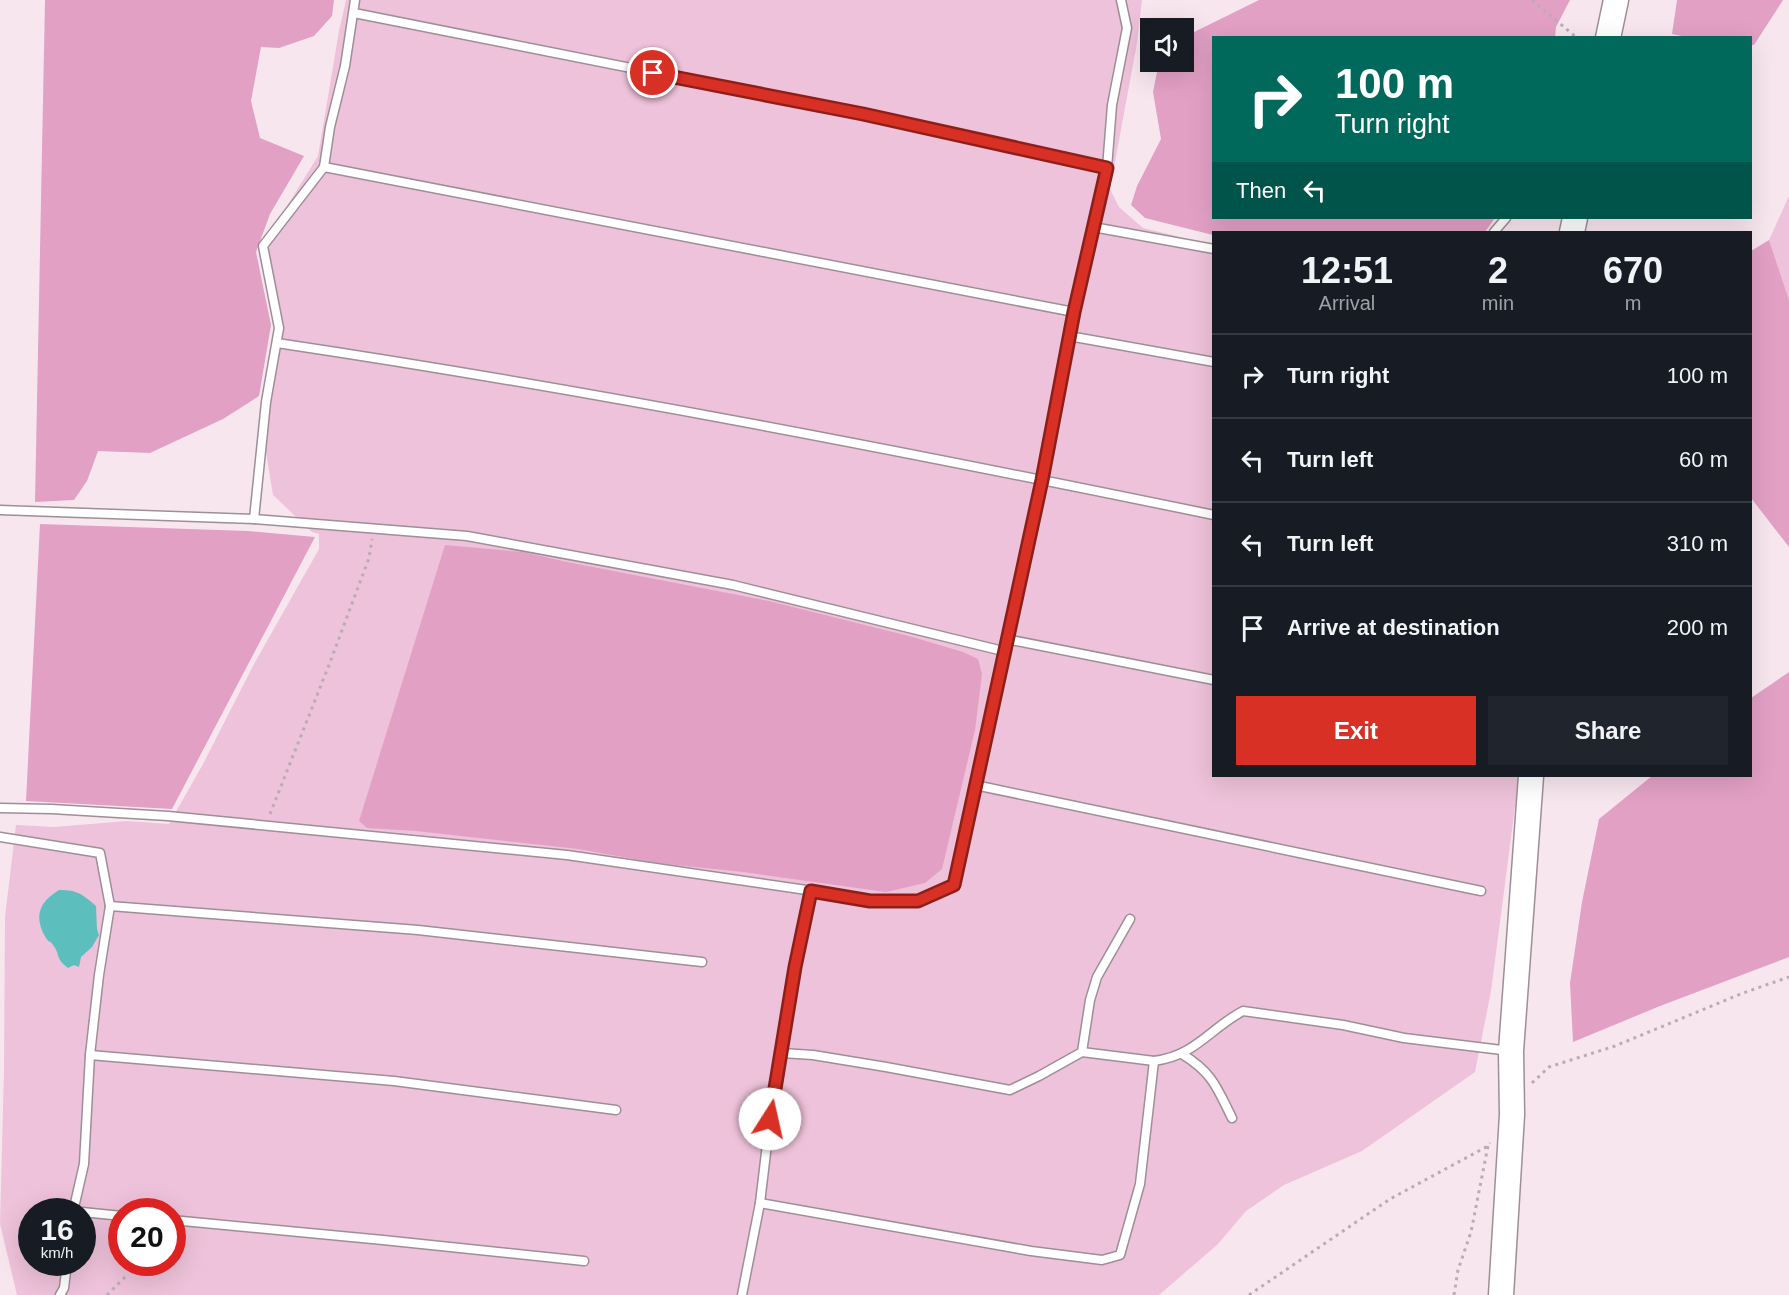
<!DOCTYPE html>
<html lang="en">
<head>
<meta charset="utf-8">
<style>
	body { margin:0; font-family:Arial,sans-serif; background:#20242c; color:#f1f3f6; height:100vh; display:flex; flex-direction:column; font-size:22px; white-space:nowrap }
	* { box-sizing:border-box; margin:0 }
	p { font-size:20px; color:#9ea1a6 }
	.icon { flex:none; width:33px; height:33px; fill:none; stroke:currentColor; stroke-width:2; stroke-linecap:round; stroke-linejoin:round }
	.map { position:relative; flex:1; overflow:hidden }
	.sheet { position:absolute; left:1212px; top:231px; width:540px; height:546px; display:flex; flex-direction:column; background:#171b24; border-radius:0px; box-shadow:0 6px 24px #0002 }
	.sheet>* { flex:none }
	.banner { position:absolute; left:1212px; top:36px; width:540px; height:183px; border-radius:0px; box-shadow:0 6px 24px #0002; background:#00695c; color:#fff; overflow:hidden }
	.tools { position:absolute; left:1140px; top:18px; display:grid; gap:12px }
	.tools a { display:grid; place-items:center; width:54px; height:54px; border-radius:0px; background:#171b24; box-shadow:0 6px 24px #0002; font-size:30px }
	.speed { position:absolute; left:18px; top:1198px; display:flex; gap:12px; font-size:30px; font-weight:700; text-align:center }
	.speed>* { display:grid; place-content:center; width:78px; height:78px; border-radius:50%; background:#171b24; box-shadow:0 6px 24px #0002; line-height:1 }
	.speed small { font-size:15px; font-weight:400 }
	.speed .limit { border:9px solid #d22; background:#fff; color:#111 }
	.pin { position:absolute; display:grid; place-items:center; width:51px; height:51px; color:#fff; margin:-26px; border:3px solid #fff; border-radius:50%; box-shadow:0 2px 6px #0007 }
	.me { position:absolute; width:66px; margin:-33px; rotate:10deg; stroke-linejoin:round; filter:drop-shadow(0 0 4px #0008) }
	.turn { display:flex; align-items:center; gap:21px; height:126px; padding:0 24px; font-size:27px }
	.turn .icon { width:78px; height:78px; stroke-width:2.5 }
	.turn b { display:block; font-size:42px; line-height:51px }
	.then { display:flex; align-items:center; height:57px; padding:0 24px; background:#0003; gap:12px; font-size:22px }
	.eta { display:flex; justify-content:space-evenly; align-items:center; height:102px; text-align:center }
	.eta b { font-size:36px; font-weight:600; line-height:42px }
	.cta { display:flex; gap:12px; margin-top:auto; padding:12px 24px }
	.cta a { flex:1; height:69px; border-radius:0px; background:#d93025; color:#fff; font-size:24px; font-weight:600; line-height:69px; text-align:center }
	.cta a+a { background:#20242c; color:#f1f3f6 }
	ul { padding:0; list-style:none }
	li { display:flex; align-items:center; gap:18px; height:84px; padding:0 24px; border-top:2px solid #363941 }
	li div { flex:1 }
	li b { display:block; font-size:22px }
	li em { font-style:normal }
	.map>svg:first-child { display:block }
	.green { fill:#eec2da; fill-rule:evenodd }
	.forest { fill:#e2a0c5 }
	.water { fill:#5cbebd }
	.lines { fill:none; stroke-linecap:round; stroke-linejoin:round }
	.lane-casing { stroke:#9e8e96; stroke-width:11 }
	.secondary-casing { stroke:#9e8e96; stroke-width:27 }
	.path { stroke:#baacb3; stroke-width:3; stroke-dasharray:3 4.5; stroke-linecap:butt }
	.lane { stroke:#fff; stroke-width:8 }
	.secondary { stroke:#fff; stroke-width:24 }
	.route-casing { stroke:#8d1f18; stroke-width:15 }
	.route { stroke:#d93025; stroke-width:10 }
</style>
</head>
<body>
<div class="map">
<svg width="1789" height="1295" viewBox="0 0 1789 1295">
	<rect width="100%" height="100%" fill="#f8e6ef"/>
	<g class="green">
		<path d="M346,0H1142L1137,43L1110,189L1119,207L1143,228L1176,236L1213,250L1214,776H1519L1491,991L1475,1072L1362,1151L1284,1185L1246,1211L1218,1244L1159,1295H17L0,1224L4,1070L5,917L16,825L54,827L127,821L169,824L203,764L254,664L319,549V534L312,532L273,495L260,415L274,327L260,249L267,233L282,214L318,156L339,31ZM32,1212H82V1263H32ZM122,1212H172V1263H122Z"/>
		<polygon points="1789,196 1789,300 1769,240"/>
	</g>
	<g class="forest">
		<polygon points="45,0 334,0 332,16 314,36 279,48 261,47 251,101 260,138 304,156 270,214 256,252 271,325 259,396 223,419 150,453 98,451 87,481 74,500 35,502"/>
		<polygon points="1259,0 1570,0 1556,27 1555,37 1214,38 1214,218 1495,218 1485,232 1214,232 1213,235 1145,218 1131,205 1137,186 1161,139 1153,92 1159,62 1184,62 1184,37"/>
		<polygon points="1677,0 1783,0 1754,45 1751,45 1750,38 1691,38 1672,34"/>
		<polygon points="1769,240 1789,300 1789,547 1751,498 1751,251"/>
		<polygon points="40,524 248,531 315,537 172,809 26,801"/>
		<polygon points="445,545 523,552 567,562 769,601 909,636 963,652 978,659 982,674 975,730 942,869 925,883 886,892 743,872 656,863 578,849 416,831 367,828 359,821"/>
		<polygon points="1789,672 1789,957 1660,1006 1573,1042 1570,983 1582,902 1599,819 1652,776 1750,776 1751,698"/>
	</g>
	<path class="water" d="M59,890C78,890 82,894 96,906L97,929L99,935L92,947L81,957L79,967L74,965L68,968C54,957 61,955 53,945C48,938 51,945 46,938C34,917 38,903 59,890Z"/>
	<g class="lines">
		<g class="lane-casing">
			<g id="lane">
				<polyline points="354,13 863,114 1107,168"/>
				<polyline points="324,167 1074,312"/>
				<polyline points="1093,227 1214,249"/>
				<polyline points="1494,232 1506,218"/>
				<polyline points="1069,336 1214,362"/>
				<path d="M277,343C591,390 902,451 1214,515"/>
				<polyline points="0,510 254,519 266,402 279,328 263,246 324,167 330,127 345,66 355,0"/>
				<polyline points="254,519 467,536 733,585 1003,651"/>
				<polyline points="1006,639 1214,680"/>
				<polyline points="975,785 1481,891"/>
				<polyline points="0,808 52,809 168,816 567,855 827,893 870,901 918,901 954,885 1042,480 1074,312 1107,168 1112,105 1127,28 1121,0"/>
				<polyline points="0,837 100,853 110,906 99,975 90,1055 84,1164 73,1212"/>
				<polyline points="110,906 418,930 702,962"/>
				<path d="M1082,1052L1154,1061C1195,1056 1209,1029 1243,1011L1343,1025L1404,1038L1510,1051"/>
				<polyline points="782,1053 795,967 811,891"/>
				<path d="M1182,1054C1213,1073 1217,1088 1232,1118"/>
				<polyline points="90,1055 394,1081 616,1110"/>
				<polyline points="760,1203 1031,1251 1102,1260 1120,1255 1140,1184 1154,1061"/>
				<polyline points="82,1212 122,1216"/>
				<polyline points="172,1220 383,1240 584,1261"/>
				<polyline points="60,1295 64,1288 67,1263"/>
				<polyline points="742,1295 760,1203 770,1119 782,1053 813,1055 886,1067 1010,1090 1039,1076 1082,1052 1090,1000 1097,977 1130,919"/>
			</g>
		</g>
		<g class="secondary-casing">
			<g id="secondary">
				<polyline points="1608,38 1616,0"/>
				<polyline points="1572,232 1575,218"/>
				<polyline points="1501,1295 1512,1115 1511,1051 1531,776"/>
			</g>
		</g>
		<g class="path">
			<polyline points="1532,0 1577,38"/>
			<polyline points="270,814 329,665 369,558 372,539"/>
			<polyline points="1532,1083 1549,1067 1615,1046 1743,993 1789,977"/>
			<polyline points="107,1295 127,1275"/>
			<polyline points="1249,1295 1390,1199 1488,1146 1490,1143"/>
			<polyline points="1454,1295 1458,1270 1471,1232 1488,1146"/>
		</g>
		<use href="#lane" class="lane"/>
		<use href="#secondary" class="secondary"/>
	</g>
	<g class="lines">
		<g class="route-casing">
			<polyline id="route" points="653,73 863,114 1107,168 1074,312 1042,480 954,885 918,901 870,901 811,891 795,967 770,1119"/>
		</g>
		<use href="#route" class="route"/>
	</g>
</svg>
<div class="tools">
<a><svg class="icon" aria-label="sound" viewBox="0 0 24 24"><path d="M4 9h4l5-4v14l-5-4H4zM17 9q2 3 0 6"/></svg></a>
</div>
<div class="speed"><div>16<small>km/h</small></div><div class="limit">20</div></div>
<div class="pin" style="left:653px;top:73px;background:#d93025"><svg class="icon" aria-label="arrive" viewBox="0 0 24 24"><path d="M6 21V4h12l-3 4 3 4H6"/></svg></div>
<svg class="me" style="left:770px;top:1119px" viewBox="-20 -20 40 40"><circle r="19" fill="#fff"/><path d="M0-13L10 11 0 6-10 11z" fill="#d93025"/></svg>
<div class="banner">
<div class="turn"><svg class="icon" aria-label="right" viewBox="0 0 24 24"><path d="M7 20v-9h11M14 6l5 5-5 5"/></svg><div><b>100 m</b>Turn right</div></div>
<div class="then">Then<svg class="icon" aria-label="left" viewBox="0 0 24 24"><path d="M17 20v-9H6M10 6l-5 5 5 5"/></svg></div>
</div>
<section class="sheet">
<div class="eta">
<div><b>12:51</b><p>Arrival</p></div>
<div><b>2</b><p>min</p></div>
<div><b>670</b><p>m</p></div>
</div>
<ul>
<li><svg class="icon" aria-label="right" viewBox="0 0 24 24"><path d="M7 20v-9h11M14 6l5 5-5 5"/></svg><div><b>Turn right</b></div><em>100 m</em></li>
<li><svg class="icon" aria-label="left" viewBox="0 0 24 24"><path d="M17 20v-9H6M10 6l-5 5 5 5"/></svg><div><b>Turn left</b></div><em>60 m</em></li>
<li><svg class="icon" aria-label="left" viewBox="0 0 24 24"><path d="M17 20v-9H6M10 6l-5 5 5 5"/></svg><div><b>Turn left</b></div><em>310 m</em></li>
<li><svg class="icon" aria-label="arrive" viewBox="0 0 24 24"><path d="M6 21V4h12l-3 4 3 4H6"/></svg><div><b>Arrive at destination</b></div><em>200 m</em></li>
</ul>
<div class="cta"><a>Exit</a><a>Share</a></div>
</section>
</div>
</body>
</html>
